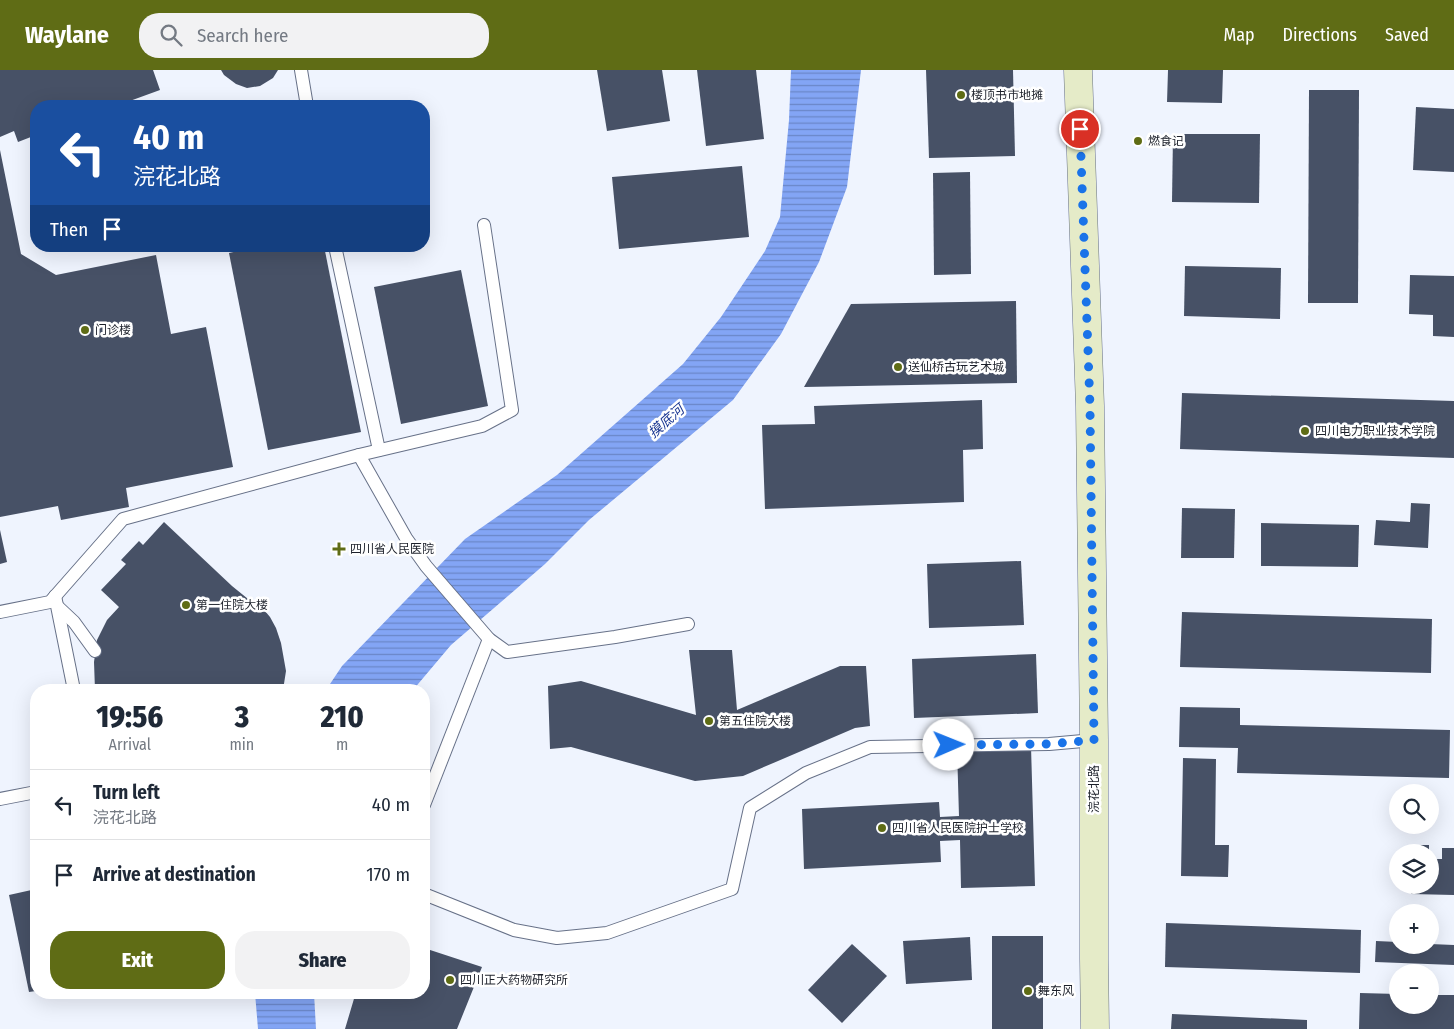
<!DOCTYPE html>
<html lang="en">
<head>
<meta charset="utf-8">
<style>
	body { margin:0; font-family:"Fira Sans Condensed","Noto Sans SC",sans-serif; background:#f2f2f3; color:#1f2937; height:100vh; display:flex; flex-direction:column; font-size:19px; white-space:nowrap }
	* { box-sizing:border-box; margin:0 }
	p { font-size:16px; color:#747a83 }
	.icon { flex:none; width:28px; height:28px; fill:none; stroke:currentColor; stroke-width:2; stroke-linecap:round; stroke-linejoin:round }
	.map { position:relative; flex:1; overflow:hidden }
	.sheet { position:absolute; left:30px; top:614px; width:400px; height:315px; display:flex; flex-direction:column; background:#fff; border-radius:20px; box-shadow:0 5px 20px #0002 }
	.sheet>* { flex:none }
	.guide { position:absolute; left:30px; top:30px; width:400px; height:152px; border-radius:20px; box-shadow:0 5px 20px #0002; background:#1a4fa0; color:#fff; overflow:hidden }
	.buttons { position:absolute; left:1389px; top:714px; display:grid; gap:10px }
	.buttons a { display:grid; place-items:center; width:50px; height:50px; border-radius:50%; background:#fff; box-shadow:0 5px 20px #0002; font-size:25px }
	.pin { position:absolute; display:grid; place-items:center; width:42px; height:42px; color:#fff; margin:-21px; border:2px solid #fff; border-radius:50%; box-shadow:0 1px 5px #0007 }
	.me { position:absolute; width:55px; margin:-28px; rotate:89deg; stroke-linejoin:round; filter:drop-shadow(0 0 4px #0008) }
	.turn { display:flex; align-items:center; gap:18px; height:105px; padding:0 20px; font-size:22px }
	.turn .icon { width:65px; height:65px; stroke-width:2.5 }
	.turn b { display:block; font-size:35px; line-height:42px }
	.then { display:flex; align-items:center; height:48px; padding:0 20px; background:#0003; gap:10px; font-size:19px }
	.eta { display:flex; justify-content:space-evenly; align-items:center; height:85px; text-align:center }
	.eta b { font-size:30px; font-weight:800; line-height:35px }
	.action { display:flex; gap:10px; margin-top:auto; padding:10px 20px }
	.action a { flex:1; height:58px; border-radius:20px; background:#5f6c15; color:#fff; font-size:20px; font-weight:800; line-height:58px; text-align:center }
	.action a+a { background:#f2f2f3; color:#1f2937 }
	ul { padding:0; list-style:none }
	li { display:flex; align-items:center; gap:15px; height:70px; padding:0 20px; border-top:1px solid #e0e1e3 }
	li div { flex:1 }
	li b { display:block; font-size:19px }
	li em { font-style:normal }
	header { display:flex; align-items:center; gap:30px; box-sizing:border-box; height:70px; padding:0 25px; background:#5f6c15; color:#fff }
	header strong { font-size:24px }
	nav { display:flex; gap:28px; margin-inline-start:auto; font-size:18px }
	.search { width:350px; height:45px; background:#f2f2f3; display:flex; align-items:center; gap:12px; box-sizing:border-box; padding:0 18px; border-radius:20px; color:#747a83; font-size:19px }
	.map>svg:first-child { display:block }
	.water { fill:url(#water-rules) }
	.building { fill:#475166 }
	.lines { fill:none; stroke-linecap:round; stroke-linejoin:round }
	.lane-casing { stroke:#677188; stroke-width:14 }
	.secondary-casing { stroke:#677188; stroke-width:29 }
	.lane { stroke:#fff; stroke-width:12 }
	.secondary { stroke:#e5ebc8; stroke-width:28 }
	.route { stroke:#1a73e8; stroke-width:9; stroke-dasharray:0 16.2 }
	.poi-dot { fill:#5f6c15; stroke:#fff; stroke-width:2 }
	.labels { text-anchor:middle; stroke-width:5; stroke-linejoin:round; paint-order:stroke }
	.poi-label { font-size:12px; fill:#1c202a; stroke:#fff; text-anchor:start }
	.street-label { font-size:12px; fill:#1c202a; stroke:#fff }
	.water-label { font-size:14px; font-style:italic; fill:#1c3893; stroke:#fff }
</style>
</head>
<body>
<header>
<strong>Waylane</strong>
<div class="search"><svg class="icon" aria-label="search" viewBox="0 0 24 24"><circle cx="10" cy="10" r="6"/><path d="M15 15l6 6"/></svg>Search here</div>
<nav><a>Map</a><a>Directions</a><a>Saved</a></nav>
</header>
<div class="map">
<svg width="1454" height="959" viewBox="0 0 1454 959">
	<defs>
		<pattern id="water-rules" width="6" height="5" patternUnits="userSpaceOnUse" patternTransform="scale(1.25)"><rect width="6" height="5" fill="#83a5f5"/><path d="M0 2.5h6" fill="none" stroke="#6a86c7"/></pattern>
	</defs>
	<rect width="100%" height="100%" fill="#eff4fe"/>
	<g class="water">
		<polygon points="791,0 861,0 847,117 819,192 781,264 733,330 589,450 545,494 451,575 413,620 326,620 342,596 465,469 557,405 683,294 721,247 765,181 780,147 789,50"/>
		<polygon points="255,923 314,923 316,959 258,959"/>
	</g>
	<g class="building">
		<polygon points="0,0 153,0 160,20 116,36 36,36 36,65 18,72 14,61 0,67"/>
		<polygon points="221,0 278,0 273,8 260,16 247,18 236,14 224,5"/>
		<polygon points="597,0 662,0 670,51 607,61"/>
		<polygon points="697,0 756,0 764,69 706,76"/>
		<polygon points="926,0 1013,0 1015,86 929,88"/>
		<polygon points="1168,0 1223,0 1222,33 1167,32"/>
		<polygon points="1309,20 1359,20 1358,233 1308,233"/>
		<polygon points="1416,37 1454,39 1454,102 1413,100"/>
		<polygon points="1173,64 1260,64 1259,133 1172,132"/>
		<polygon points="0,80 21,184 56,205 156,185 171,264 206,257 233,397 126,418 129,437 61,450 58,436 0,447"/>
		<polygon points="742,96 749,167 619,179 612,107"/>
		<polygon points="970,102 971,204 934,205 933,103"/>
		<polygon points="260,176 324,176 361,362 268,380 229,183"/>
		<polygon points="1185,196 1281,198 1280,249 1184,246"/>
		<polygon points="461,200 488,336 401,354 374,217"/>
		<polygon points="1410,205 1454,206 1454,267 1433,266 1433,245 1409,244"/>
		<polygon points="1016,231 1017,313 804,317 851,234"/>
		<polygon points="1182,323 1454,331 1454,388 1180,379"/>
		<polygon points="982,330 983,379 963,380 964,432 765,439 762,355 815,354 814,336"/>
		<polygon points="1411,433 1430,434 1428,478 1374,475 1376,450 1410,452"/>
		<polygon points="1182,438 1235,439 1234,488 1181,488"/>
		<polygon points="164,452 232,516 253,533 265,541 270,547 276,558 281,573 286,601 283,620 95,620 94,592 97,570 107,550 119,537 101,520 126,494 121,490 139,471 143,475"/>
		<polygon points="1261,453 1359,455 1358,497 1261,496"/>
		<polygon points="0,460 7,492 0,494"/>
		<polygon points="1021,491 1024,555 929,558 927,494"/>
		<polygon points="1182,542 1432,549 1431,603 1180,597"/>
		<polygon points="689,580 732,580 737,640 840,596 866,596 870,656 855,658 743,706 695,711 571,677 550,679 548,616 581,611 696,645"/>
		<polygon points="1036,584 1038,643 914,648 912,589"/>
		<polygon points="1180,637 1240,638 1240,655 1450,660 1449,708 1237,703 1238,678 1179,677"/>
		<polygon points="1031,676 1035,816 961,818 960,770 940,771 941,792 804,799 802,739 939,732 940,747 959,746 957,678"/>
		<polygon points="1183,688 1216,689 1215,775 1229,775 1228,807 1181,806"/>
		<rect x="1412" y="775" width="17" height="7"/>
		<polygon points="1442,778 1454,778 1454,825 1411,824 1411,815 1430,815 1430,789 1442,789"/>
		<polygon points="36,819 36,921 29,922 9,825"/>
		<polygon points="1166,853 1361,860 1360,903 1165,897"/>
		<rect x="992" y="866" width="51" height="93"/>
		<polygon points="970,867 972,910 906,914 903,871"/>
		<polygon points="1376,871 1398,872 1398,875 1430,875 1430,874 1454,875 1454,895 1375,892"/>
		<polygon points="852,874 887,906 842,953 808,920"/>
		<polygon points="424,878 482,897 457,959 345,959 356,922 424,922"/>
		<polygon points="1360,923 1398,924 1398,935 1430,935 1430,925 1454,925 1454,959 1359,959"/>
		<polygon points="1172,944 1307,950 1307,959 1171,959"/>
	</g>
	<g class="lines">
		<g class="lane-casing">
			<g id="lane">
				<polyline points="301,0 307,36"/>
				<polyline points="335,176 379,380"/>
				<polyline points="359,385 406,468 426,496 489,569 507,582 615,567 688,554"/>
				<polyline points="55,526 74,620"/>
				<polyline points="58,537 74,552 95,581"/>
				<polyline points="0,542 50,532 123,449 359,385 482,356 512,340 484,155"/>
				<polyline points="0,729 36,722"/>
				<polyline points="424,735 489,569"/>
				<polyline points="424,824 514,860 557,868 607,863 732,819 750,738 806,703 870,677 1049,674 1094,670"/>
			</g>
		</g>
		<g class="secondary-casing">
			<polyline id="secondary" points="1078,0 1090,336 1094,670 1094,889 1095,959"/>
		</g>
		<use href="#lane" class="lane"/>
		<use href="#secondary" class="secondary"/>
	</g>
	<g class="lines">
		<polyline class="route" points="949,675 1049,674 1094,670 1090,336 1080,59"/>
	</g>
	<g class="poi-dot">
		<circle cx="961" cy="25" r="5"/>
		<circle cx="1138" cy="71" r="5"/>
		<circle cx="85" cy="260" r="5"/>
		<circle cx="898" cy="297" r="5"/>
		<circle cx="1305" cy="361" r="5"/>
		<path d="M336.5 471.5h5v5h5v5h-5v5h-5v-5h-5v-5h5z"/>
		<circle cx="186" cy="535" r="5"/>
		<circle cx="709" cy="651" r="5"/>
		<circle cx="882" cy="758" r="5"/>
		<circle cx="450" cy="910" r="5"/>
		<circle cx="1028" cy="921" r="5"/>
	</g>
	<g class="labels">
		<g class="poi-label">
			<text x="971" y="29">楼顶书市地摊</text>
			<text x="1148" y="75">燃食记</text>
			<text x="95" y="264">门诊楼</text>
			<text x="908" y="301">送仙桥古玩艺术城</text>
			<text x="1315" y="365">四川电力职业技术学院</text>
			<text x="350" y="483">四川省人民医院</text>
			<text x="196" y="539">第一住院大楼</text>
			<text x="719" y="655">第五住院大楼</text>
			<text x="892" y="762">四川省人民医院护士学校</text>
			<text x="460" y="914">四川正大药物研究所</text>
			<text x="1038" y="925">舞东风</text>
		</g>
		<g class="street-label">
			<text transform="translate(1094 719) rotate(-90)" y="4">浣花北路</text>
		</g>
		<g class="water-label">
			<text transform="translate(666 351) rotate(-41)" y="5">摸底河</text>
		</g>
	</g>
</svg>
<div class="buttons">
<a><svg class="icon" aria-label="search" viewBox="0 0 24 24"><circle cx="10" cy="10" r="6"/><path d="M15 15l6 6"/></svg></a>
<a><svg class="icon" aria-label="layers" viewBox="0 0 24 24"><path d="M12 4l9 5-9 5-9-5zM3 14l9 5 9-5"/></svg></a>
<a>+</a>
<a>−</a>
</div>
<div class="pin" style="left:1080px;top:59px;background:#d93025"><svg class="icon" aria-label="arrive" viewBox="0 0 24 24"><path d="M6 21V4h12l-3 4 3 4H6"/></svg></div>
<svg class="me" style="left:949px;top:675px" viewBox="-20 -20 40 40"><circle r="19" fill="#fff"/><path d="M0-13L10 11 0 6-10 11z" fill="#1a73e8"/></svg>
<div class="guide">
<div class="turn"><svg class="icon" aria-label="left" viewBox="0 0 24 24"><path d="M17 20v-9H6M10 6l-5 5 5 5"/></svg><div><b>40 m</b>浣花北路</div></div>
<div class="then">Then<svg class="icon" aria-label="arrive" viewBox="0 0 24 24"><path d="M6 21V4h12l-3 4 3 4H6"/></svg></div>
</div>
<section class="sheet">
<div class="eta">
<div><b>19:56</b><p>Arrival</p></div>
<div><b>3</b><p>min</p></div>
<div><b>210</b><p>m</p></div>
</div>
<ul>
<li><svg class="icon" aria-label="left" viewBox="0 0 24 24"><path d="M17 20v-9H6M10 6l-5 5 5 5"/></svg><div><b>Turn left</b><p>浣花北路</p></div><em>40 m</em></li>
<li><svg class="icon" aria-label="arrive" viewBox="0 0 24 24"><path d="M6 21V4h12l-3 4 3 4H6"/></svg><div><b>Arrive at destination</b></div><em>170 m</em></li>
</ul>
<div class="action"><a>Exit</a><a>Share</a></div>
</section>
</div>
</body>
</html>
